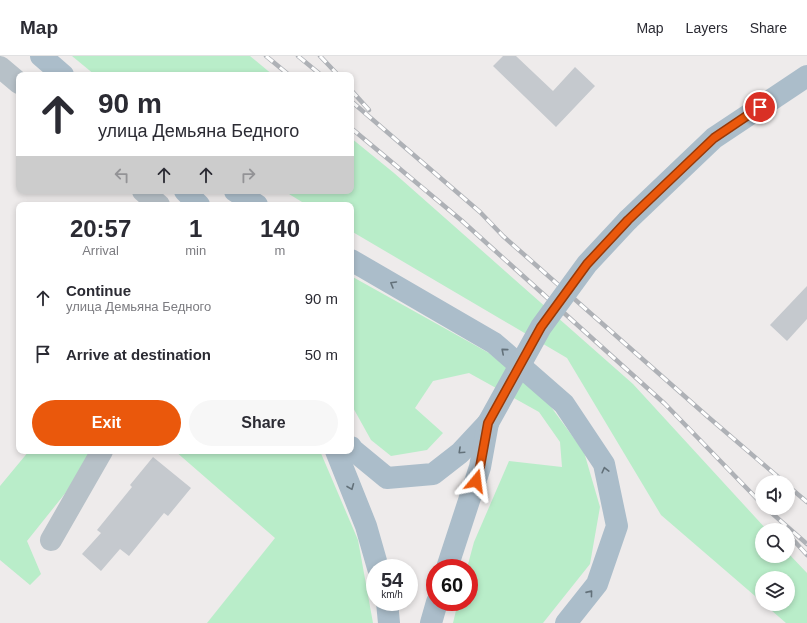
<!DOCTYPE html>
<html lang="en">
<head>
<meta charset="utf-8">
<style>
	body { margin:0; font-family:Arial,sans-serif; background:#f7f7f7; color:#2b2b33; height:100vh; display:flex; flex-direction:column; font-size:15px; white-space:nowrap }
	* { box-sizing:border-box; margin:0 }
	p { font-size:13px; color:#7c7c81 }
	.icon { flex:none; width:22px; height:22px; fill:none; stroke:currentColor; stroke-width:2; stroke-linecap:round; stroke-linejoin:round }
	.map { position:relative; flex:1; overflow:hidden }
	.side { position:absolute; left:16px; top:146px; width:338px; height:252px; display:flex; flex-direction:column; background:#fff; border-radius:8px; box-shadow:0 2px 6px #0003 }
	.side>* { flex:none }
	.guide { position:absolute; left:16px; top:16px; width:338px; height:122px; border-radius:8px; box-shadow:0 2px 6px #0003; background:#fff; color:#2b2b33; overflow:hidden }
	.controls { position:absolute; left:755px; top:419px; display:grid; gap:8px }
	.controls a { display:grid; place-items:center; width:40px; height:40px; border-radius:50%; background:#fff; box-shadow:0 2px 6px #0003; font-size:20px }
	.speed { position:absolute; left:366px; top:503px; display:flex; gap:8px; font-size:20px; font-weight:700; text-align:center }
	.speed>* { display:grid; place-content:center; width:52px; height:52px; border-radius:50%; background:#fff; box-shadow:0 2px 6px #0003; line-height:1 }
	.speed small { font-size:10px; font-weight:400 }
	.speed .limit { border:6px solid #d22; background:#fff; color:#111 }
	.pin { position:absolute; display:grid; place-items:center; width:34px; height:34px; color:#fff; margin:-17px; border:2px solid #fff; border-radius:50%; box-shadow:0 1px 4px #0007 }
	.me { position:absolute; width:44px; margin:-22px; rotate:16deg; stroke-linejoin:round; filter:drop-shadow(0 0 3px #0008) }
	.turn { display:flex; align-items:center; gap:14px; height:84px; padding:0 16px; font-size:18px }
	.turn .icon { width:52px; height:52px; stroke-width:2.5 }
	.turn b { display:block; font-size:28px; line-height:34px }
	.lanes { display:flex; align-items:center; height:38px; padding:0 16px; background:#0003; justify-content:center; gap:20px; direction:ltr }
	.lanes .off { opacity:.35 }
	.eta { display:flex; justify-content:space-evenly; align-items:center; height:68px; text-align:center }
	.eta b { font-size:24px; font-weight:700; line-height:28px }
	.cta { display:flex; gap:8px; margin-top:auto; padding:8px 16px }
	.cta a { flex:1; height:46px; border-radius:24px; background:#ea580c; color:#fff; font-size:16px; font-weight:700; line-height:46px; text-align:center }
	.cta a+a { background:#f7f7f7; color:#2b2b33 }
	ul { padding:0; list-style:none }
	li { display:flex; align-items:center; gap:12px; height:56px; padding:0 16px }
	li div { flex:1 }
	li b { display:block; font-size:15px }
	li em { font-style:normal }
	header { display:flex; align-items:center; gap:24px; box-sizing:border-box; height:56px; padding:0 20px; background:#fff; border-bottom:1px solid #e1e1e2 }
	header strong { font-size:19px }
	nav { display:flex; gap:22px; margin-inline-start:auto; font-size:14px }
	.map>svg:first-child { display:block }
	.green { fill:#b9edc9 }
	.building { fill:#c5c9ce }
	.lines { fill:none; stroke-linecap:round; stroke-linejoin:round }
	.minor { stroke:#b7c1c8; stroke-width:22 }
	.primary { stroke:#abbdca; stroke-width:22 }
	.rail-casing { stroke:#aeb1b6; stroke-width:4.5 }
	.rail { stroke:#fff; stroke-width:3; stroke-dasharray:9; stroke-linecap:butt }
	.primary-bridge { stroke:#abbdca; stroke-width:22 }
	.oneway { stroke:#63717a }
	.route-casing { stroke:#983908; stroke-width:10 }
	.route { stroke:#ea580c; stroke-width:7 }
</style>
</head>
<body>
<header>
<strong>Map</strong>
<nav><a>Map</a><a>Layers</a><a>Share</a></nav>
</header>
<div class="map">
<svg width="807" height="567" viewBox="0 0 807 567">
	<rect width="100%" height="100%" fill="#eeebeb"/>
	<g class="green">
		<polygon points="72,0 250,0 273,19 95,19"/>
		<polygon points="351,82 394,117 633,328 767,474 762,474 762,500 788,500 788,497 807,517 807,567 786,567 764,548 788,548 788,522 762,522 762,546 661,459 567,302 351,175 351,149 307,149 284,135 351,135"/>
		<polygon points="351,220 489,297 546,344 584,396 600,451 590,508 543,567 453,567 458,546 469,546 469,512 467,512 474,486 509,405 562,411 560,386 539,356 469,317 433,325 415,352 443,377 427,394 391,400 371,384 351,348"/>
		<polygon points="29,395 99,395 27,485 41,518 30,529 0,504 0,430"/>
		<polygon points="175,395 320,395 358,484 373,567 207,567 275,482"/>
	</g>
	<g class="building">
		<polygon points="503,0 516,0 553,35 575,11 595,30 556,71 493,10"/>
		<polygon points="807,230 807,263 787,285 770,269"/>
		<polygon points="153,401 191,432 168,460 164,457 129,500 120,493 101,515 82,498 101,477 97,474 132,431 130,429"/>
	</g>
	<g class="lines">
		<g class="minor">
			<polyline points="0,11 19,27"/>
			<polyline points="143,135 159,149"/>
			<polyline points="51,484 102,395"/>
		</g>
		<g class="primary">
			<polyline points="41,0 63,19"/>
			<polyline points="185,135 199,149"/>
			<polyline points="235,135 257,149"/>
			<polyline points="628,164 714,82 807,20"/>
			<polyline points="351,204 494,287 564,348 604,408 617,470 597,528 566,567"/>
			<polyline points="351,391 353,394 387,422 433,418 460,397 488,367"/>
			<polyline points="336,395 366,470 378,512"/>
			<polyline points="447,512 480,411 488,367"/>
			<polyline points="387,546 389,567"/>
			<polyline points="431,567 437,546"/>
		</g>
		<g class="rail-casing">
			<g id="rail">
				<polyline points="266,0 289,19"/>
				<polyline points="298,0 321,19"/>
				<polyline points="320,0 338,19"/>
				<polyline points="351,34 369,54"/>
				<polyline points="351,45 480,156 503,180 707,360 784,426"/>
				<polyline points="351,72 461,164 665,348 762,448"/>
				<polyline points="788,430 807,446"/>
				<polyline points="766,452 807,488"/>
				<polyline points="788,478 807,499"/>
			</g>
		</g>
		<use href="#rail" class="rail"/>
		<polyline class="primary-bridge" points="488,367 541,271 587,208 628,164"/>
	</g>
	<defs><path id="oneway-chevron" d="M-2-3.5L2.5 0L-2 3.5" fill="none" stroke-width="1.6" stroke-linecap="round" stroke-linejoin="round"/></defs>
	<g class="oneway">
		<use href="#oneway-chevron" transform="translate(393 228) rotate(-150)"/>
		<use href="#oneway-chevron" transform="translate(504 295) rotate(-139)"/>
		<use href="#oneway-chevron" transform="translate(461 395) rotate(137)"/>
		<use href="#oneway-chevron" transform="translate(605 414) rotate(-104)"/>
		<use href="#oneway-chevron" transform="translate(351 431) rotate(68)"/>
		<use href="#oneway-chevron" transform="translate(590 537) rotate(-51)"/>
	</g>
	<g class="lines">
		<g class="route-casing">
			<polyline id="route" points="476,425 480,411 488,367 541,271 587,208 628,164 714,82 760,51"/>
		</g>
		<use href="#route" class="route"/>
	</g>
</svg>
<div class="controls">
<a><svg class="icon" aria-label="sound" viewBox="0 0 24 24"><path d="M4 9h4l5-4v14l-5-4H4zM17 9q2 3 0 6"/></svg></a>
<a><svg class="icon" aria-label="search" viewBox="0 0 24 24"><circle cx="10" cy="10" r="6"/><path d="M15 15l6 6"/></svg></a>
<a><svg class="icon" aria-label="layers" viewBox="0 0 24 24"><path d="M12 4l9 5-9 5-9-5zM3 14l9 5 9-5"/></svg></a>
</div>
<div class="speed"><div>54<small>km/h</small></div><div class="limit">60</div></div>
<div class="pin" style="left:760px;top:51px;background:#d93025"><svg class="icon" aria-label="arrive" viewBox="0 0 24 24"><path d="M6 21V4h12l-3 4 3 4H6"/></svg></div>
<svg class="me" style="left:476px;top:425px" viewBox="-20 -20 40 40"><path d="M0-17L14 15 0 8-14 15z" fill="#ea580c" stroke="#fff" stroke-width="4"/></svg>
<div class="guide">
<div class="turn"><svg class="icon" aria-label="ahead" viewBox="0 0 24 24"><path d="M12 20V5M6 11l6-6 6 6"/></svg><div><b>90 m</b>улица Демьяна Бедного</div></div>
<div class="lanes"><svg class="icon off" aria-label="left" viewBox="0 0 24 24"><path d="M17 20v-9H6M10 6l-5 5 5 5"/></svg><svg class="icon" aria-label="ahead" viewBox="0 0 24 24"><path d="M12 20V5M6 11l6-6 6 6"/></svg><svg class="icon" aria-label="ahead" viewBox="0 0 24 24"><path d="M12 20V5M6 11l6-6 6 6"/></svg><svg class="icon off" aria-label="right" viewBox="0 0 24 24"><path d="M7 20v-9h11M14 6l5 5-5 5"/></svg></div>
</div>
<section class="side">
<div class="eta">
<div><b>20:57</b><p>Arrival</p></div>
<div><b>1</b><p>min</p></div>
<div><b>140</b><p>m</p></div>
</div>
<ul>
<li><svg class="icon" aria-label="ahead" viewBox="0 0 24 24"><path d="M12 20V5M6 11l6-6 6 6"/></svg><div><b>Continue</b><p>улица Демьяна Бедного</p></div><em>90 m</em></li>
<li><svg class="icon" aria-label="arrive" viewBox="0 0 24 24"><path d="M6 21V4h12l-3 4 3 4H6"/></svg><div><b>Arrive at destination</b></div><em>50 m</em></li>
</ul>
<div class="cta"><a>Exit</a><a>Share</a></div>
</section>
</div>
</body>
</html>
